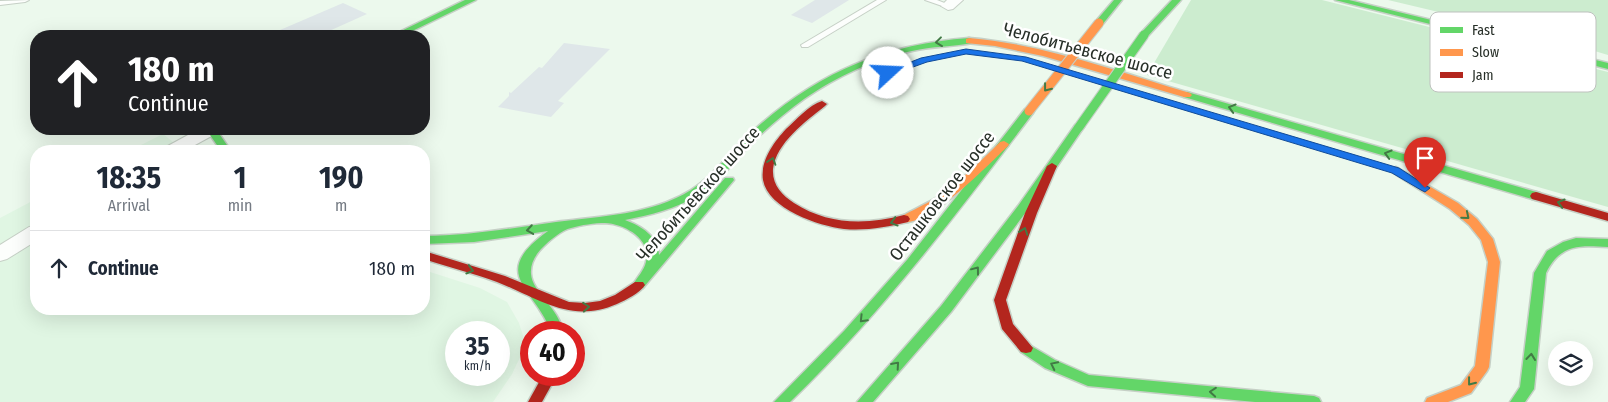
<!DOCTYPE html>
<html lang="en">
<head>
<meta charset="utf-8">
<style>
	body { margin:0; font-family:"Fira Sans Condensed",sans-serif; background:#f2f2f3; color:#1f2937; height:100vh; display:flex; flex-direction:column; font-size:19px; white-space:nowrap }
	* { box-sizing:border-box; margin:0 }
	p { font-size:16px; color:#747a83 }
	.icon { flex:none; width:28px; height:28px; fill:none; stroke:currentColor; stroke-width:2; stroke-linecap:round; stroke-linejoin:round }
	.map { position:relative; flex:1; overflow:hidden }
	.side { position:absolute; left:30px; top:145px; width:400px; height:170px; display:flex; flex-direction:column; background:#fff; border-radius:20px; box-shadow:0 5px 20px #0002 }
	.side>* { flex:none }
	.banner { position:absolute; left:30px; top:30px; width:400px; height:105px; border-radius:20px; box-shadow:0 5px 20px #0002; background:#202124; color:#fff; overflow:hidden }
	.tools { position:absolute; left:1548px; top:341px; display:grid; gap:10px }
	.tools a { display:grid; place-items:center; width:45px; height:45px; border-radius:50%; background:#fff; box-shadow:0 5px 20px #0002; font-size:25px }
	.speed { position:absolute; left:445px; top:321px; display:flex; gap:10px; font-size:25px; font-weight:700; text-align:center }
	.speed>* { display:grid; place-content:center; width:65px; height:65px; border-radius:50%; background:#fff; box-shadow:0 5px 20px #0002; line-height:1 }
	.speed small { font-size:12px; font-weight:400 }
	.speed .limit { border:8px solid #d22; background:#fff; color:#111 }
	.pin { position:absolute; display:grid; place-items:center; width:42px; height:42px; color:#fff; margin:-51px -21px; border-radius:50% 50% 50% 0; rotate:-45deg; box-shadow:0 0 5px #0007 }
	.pin .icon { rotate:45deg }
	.me { position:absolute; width:55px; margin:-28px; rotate:70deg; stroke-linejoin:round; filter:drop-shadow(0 0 4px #0008) }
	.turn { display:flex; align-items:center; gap:18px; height:105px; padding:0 15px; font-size:22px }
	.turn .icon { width:65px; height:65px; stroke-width:2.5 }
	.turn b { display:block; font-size:35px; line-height:42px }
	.eta { display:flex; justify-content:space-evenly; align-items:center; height:85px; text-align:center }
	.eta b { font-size:30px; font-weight:700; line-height:35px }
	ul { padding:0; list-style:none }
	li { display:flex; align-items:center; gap:15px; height:75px; padding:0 15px; border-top:1px solid #e0e1e3 }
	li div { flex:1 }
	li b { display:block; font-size:19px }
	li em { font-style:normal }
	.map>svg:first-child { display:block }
	.built { fill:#e0f6e3; fill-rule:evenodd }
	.green { fill:#cceccf }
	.building { fill:#dfe7e9 }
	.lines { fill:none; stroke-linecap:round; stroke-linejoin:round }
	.lane-casing { stroke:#c6d0c6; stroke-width:2 }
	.street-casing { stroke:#c6d0c6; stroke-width:2 }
	.fast-casing { stroke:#c6d0c6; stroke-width:3 }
	.slow-casing { stroke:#c6d0c6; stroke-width:3 }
	.jam-casing { stroke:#c6d0c6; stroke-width:3 }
	.lane { fill:#fcfefc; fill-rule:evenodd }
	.street { fill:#fcfefc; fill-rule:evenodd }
	.fast { fill:#63d668; fill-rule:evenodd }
	.slow { fill:#ff974d; fill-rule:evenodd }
	.jam { fill:#b3261e; fill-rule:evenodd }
	.fast-bridge-casing { stroke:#c6d0c6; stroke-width:11; stroke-linecap:butt }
	.slow-bridge-casing { stroke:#c6d0c6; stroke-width:11; stroke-linecap:butt }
	.fast-bridge { stroke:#63d668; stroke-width:9 }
	.slow-bridge { stroke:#ff974d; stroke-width:9 }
	.oneway { stroke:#427a45 }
	.route { fill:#1a73e8; stroke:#114b97 }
	.labels { text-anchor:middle; stroke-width:5; stroke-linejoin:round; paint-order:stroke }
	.street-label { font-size:18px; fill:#272f28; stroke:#fff }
	.key { fill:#fff; stroke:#bec1be; stroke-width:1 }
	.key-label { font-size:14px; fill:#272f28 }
</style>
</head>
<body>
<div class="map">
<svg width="1608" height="402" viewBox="0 0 1608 402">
	<rect width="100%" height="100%" fill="#ecf9ed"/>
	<g class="built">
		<polygon points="163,134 184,151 129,151"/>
		<path d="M36,199V309H424V270L480,288L507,302L519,323L526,345L512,374L493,402H0V218ZM456,332H499V375H456Z"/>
	</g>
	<g class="green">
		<polygon points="1191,0 1322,0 1608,72 1608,207 1147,75"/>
		<polygon points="1388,0 1608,0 1608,55 1561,41"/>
	</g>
	<g class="building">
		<polygon points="815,0 849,0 812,23 791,15"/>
		<polygon points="343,3 367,14 318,36 266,36"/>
		<polygon points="564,43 610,49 558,101 564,103 551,117 498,107 509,96 509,92 511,93 539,67 542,68"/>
	</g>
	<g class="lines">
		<g class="lane-casing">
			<g id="lane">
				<polygon points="29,0 25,2 0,5 0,1"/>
				<polygon points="877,0 886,0 808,47 802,47 801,45"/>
				<polygon points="925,0 937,0 952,6 948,8"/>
			</g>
		</g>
		<g class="street-casing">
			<g id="street">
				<polygon points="947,0 963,0 953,9 948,10 941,6"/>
				<polygon points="199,129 219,129 217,133 184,151 163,151 166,147"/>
				<polygon points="36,226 36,241 7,259 0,261 0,245 29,227"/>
			</g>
		</g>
		<g class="fast-casing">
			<g id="fast">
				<polygon points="465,0 476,0 402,36 391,36"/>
				<polygon points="1114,0 1122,0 1102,25 1096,25 1096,21"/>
				<polygon points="1172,0 1181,0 1147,37 1141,37 1141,33"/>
				<polygon points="1335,0 1349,0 1608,63 1608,69"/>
				<path d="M969,38L972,39V43C952,47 932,46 912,51C874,59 836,77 804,99C786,112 768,127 752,143C734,161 719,183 697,196C675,209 650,215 625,220C641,226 658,236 659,255L725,178H733L734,180L643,288H635L633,285C637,277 644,271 646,262C652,239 625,224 605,223C595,223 581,225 571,228C562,230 550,240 543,247C536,254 530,263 531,274C532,292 559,308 563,332H551C536,288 487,275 548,231L474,242L424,244V236C469,236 512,228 556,222C601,216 651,215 691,190C716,174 732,149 754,130C817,73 885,44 969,38Z"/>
				<polygon points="1187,92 1540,193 1542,196 1536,200 1532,199 1184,97 1182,95"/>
				<path d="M1029,108L1033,109L1034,111L1033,113C957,214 881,314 790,402H774L844,331L907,260L1025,109Z"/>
				<polygon points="1079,124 1084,127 1026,212 951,312 873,402 857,402 941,306 1018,206 1075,125"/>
				<polygon points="206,129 216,129 231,151 221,151"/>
				<path d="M1576,238L1608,239V247C1579,245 1560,244 1546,273L1534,389L1525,402H1510L1520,387L1534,273L1547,251L1563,242Z"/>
				<polygon points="1026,343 1055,360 1089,375 1314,396 1319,398 1321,402 1255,402 1088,386 1045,368 1021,352 1019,348 1021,344"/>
			</g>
		</g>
		<g class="slow-casing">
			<g id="slow">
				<path d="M969,38C1043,44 1119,72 1190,93L1192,95L1190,97H1184L1043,56L995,46L966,43V39Z"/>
				<path d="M1004,141L1009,144L1008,146C989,164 927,229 900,222L898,219C902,215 931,202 939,196C961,181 981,161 1000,142Z"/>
				<polygon points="1396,167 1458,203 1477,219 1493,239 1500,262 1489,367 1487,371 1471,393 1448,402 1425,402 1427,398 1461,385 1475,366 1488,262 1481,240 1469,225 1450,209 1392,172 1391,170"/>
			</g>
		</g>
		<g class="jam-casing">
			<g id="jam">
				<path d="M822,101L827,104L825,106C806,121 776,143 773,169C772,185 782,195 794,203C828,225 866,225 904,215L908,216L910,219L908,222C887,227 866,231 844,229C819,226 768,209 763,180C760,161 774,142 786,129C796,120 809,105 822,101Z"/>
				<polygon points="1052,163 1057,166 1037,213 1006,300 1013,324 1033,348 1031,352 1026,353 1021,352 1002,329 994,300 1025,213 1047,166"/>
				<polygon points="1536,192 1608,213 1608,221 1532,199 1530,196 1532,193"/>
				<path d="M424,251L505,276L569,302L585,303L600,301L615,295L635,282H643L645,285C640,293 626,300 617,304C570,324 540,299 497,282C473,273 448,267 424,259Z"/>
				<polygon points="543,375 557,375 542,402 528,402"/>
			</g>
		</g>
		<use href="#lane" class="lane"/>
		<use href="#street" class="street"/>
		<use href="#fast" class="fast"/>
		<use href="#slow" class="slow"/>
		<use href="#jam" class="jam"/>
		<g class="fast-bridge-casing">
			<polyline id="fast-bridge" points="1079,127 1144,35"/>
		</g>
		<g class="slow-bridge-casing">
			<polyline id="slow-bridge" points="1029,111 1099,23"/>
		</g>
		<use href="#fast-bridge" class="fast-bridge"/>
		<use href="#slow-bridge" class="slow-bridge"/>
	</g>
	<defs><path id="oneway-chevron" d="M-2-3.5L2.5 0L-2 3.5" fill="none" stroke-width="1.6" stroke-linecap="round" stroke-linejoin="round" transform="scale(1.25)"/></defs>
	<g class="oneway">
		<use href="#oneway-chevron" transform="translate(939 42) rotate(173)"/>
		<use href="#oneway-chevron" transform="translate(1047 88) rotate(128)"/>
		<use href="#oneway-chevron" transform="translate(1232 108) rotate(-164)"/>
		<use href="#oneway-chevron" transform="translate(1388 154) rotate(-164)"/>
		<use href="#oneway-chevron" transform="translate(772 161) rotate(-72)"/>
		<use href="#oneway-chevron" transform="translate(1561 203) rotate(-164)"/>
		<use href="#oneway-chevron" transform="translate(1466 216) rotate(40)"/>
		<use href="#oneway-chevron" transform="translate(894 222) rotate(165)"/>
		<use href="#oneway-chevron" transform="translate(530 230) rotate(171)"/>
		<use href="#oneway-chevron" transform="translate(1024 231) rotate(-71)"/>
		<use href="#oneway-chevron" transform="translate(470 270) rotate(17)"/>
		<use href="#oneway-chevron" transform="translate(976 270) rotate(-53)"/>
		<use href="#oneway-chevron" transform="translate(586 307) rotate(-5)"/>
		<use href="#oneway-chevron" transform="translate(863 319) rotate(134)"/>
		<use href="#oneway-chevron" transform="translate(1531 357) rotate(-84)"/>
		<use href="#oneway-chevron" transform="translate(896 365) rotate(-49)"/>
		<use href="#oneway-chevron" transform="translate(1054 365) rotate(-154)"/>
		<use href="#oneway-chevron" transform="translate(1471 382) rotate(128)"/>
		<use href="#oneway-chevron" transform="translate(1213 392) rotate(-175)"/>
	</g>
	<polygon class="route" points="966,49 1026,57 1399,168 1430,188 1425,192 1421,190 1392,173 1022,61 966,54 927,62 888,76 883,73 921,58"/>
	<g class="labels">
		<g class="street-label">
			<text transform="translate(1088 51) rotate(15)" y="6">Челобитьевское шоссе</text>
			<text transform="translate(698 194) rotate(-48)" y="6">Челобитьевское шоссе</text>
			<text transform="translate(942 196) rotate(-52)" y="6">Осташковское шоссе</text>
		</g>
	</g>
	<rect x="1430" y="12" width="166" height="80" rx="8" class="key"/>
	<rect x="1440" y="27" width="23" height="6" fill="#63d668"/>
	<rect x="1440" y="49" width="23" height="7" fill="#ff974d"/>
	<rect x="1440" y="72" width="23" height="6" fill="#b3261e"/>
	<g class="key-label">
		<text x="1472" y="35">Fast</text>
		<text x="1472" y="57">Slow</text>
		<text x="1472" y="80">Jam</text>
	</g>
</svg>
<div class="tools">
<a><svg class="icon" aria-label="layers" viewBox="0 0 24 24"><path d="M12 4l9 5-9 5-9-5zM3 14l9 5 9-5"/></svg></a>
</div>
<div class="speed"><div>35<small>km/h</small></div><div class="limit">40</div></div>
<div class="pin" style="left:1425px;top:188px;background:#d93025"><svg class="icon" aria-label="arrive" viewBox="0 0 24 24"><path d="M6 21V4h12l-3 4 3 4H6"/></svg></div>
<svg class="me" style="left:888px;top:73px" viewBox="-20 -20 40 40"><circle r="19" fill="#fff"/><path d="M0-13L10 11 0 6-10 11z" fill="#1a73e8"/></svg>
<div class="banner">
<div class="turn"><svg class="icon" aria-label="ahead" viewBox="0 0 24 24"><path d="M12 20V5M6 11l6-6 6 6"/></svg><div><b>180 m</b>Continue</div></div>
</div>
<section class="side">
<div class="eta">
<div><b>18:35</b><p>Arrival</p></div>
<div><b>1</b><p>min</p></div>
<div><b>190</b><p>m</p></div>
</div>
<ul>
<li><svg class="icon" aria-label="ahead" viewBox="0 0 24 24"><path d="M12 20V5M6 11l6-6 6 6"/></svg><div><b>Continue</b></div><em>180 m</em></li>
</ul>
</section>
</div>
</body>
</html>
